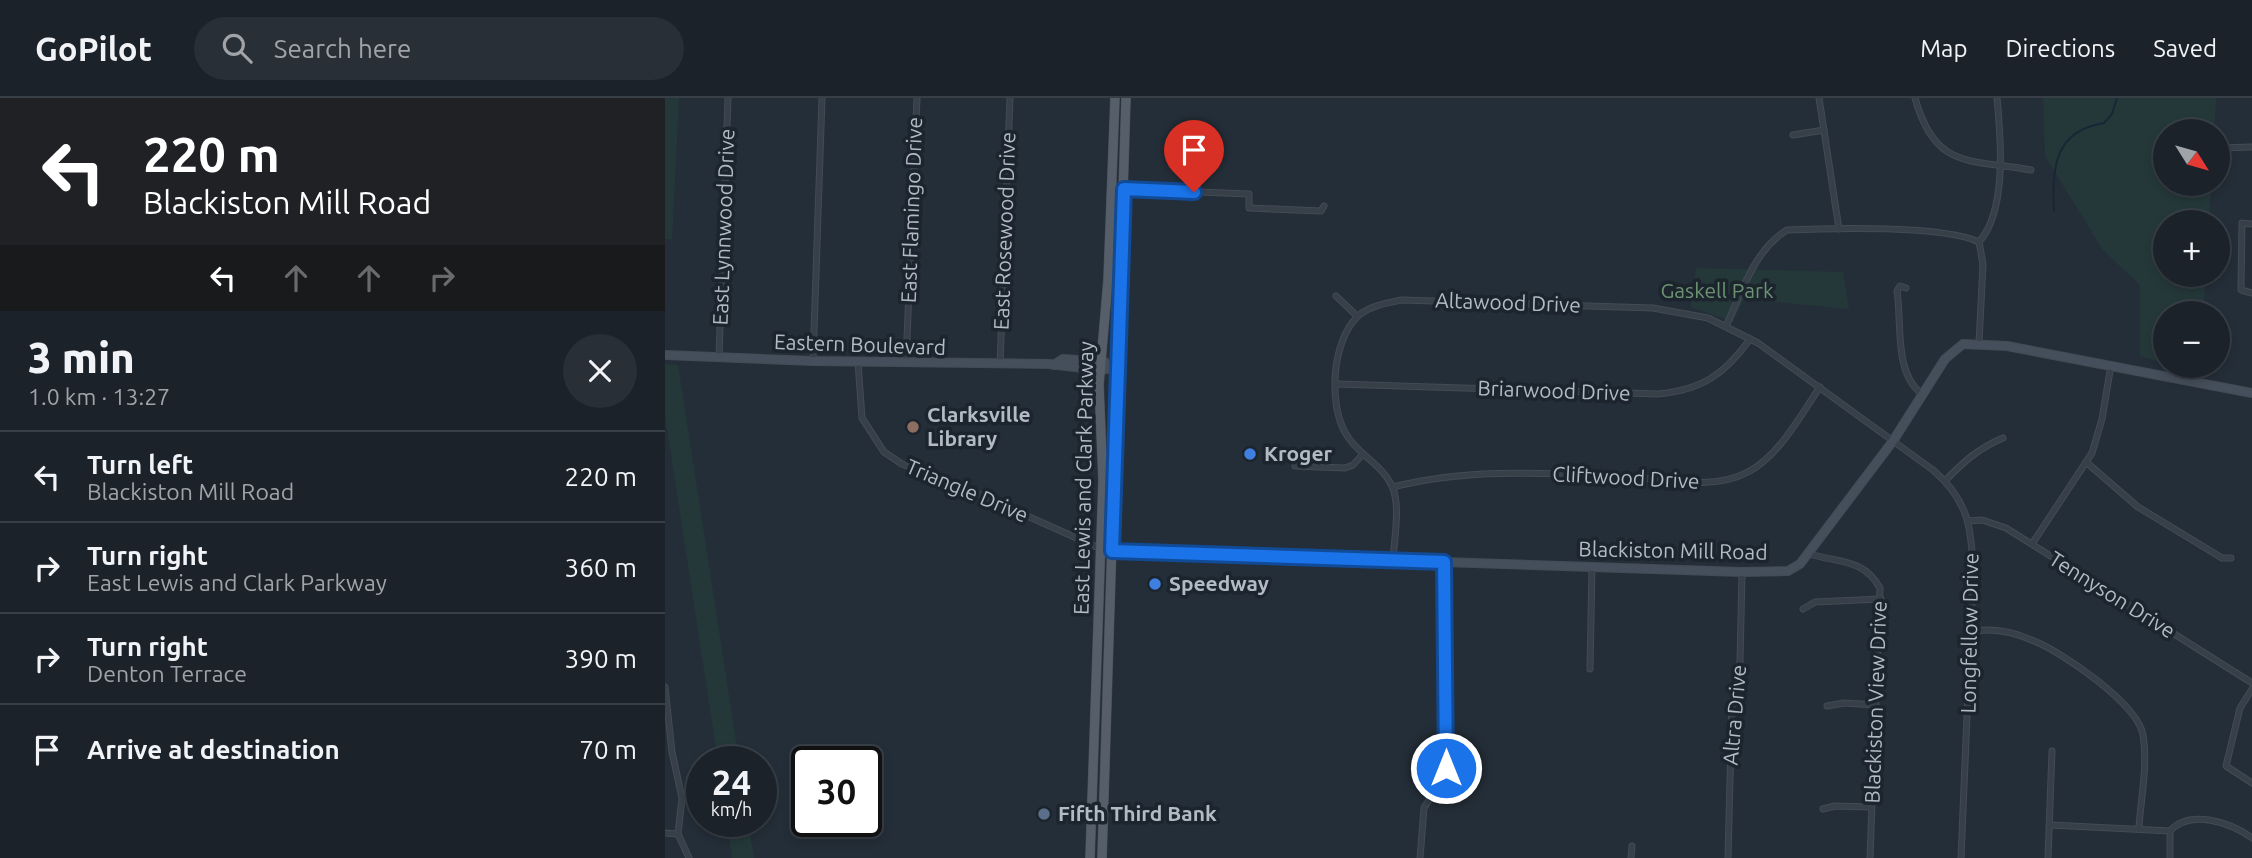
<!DOCTYPE html>
<html lang="en">
<head>
<meta charset="utf-8">
<style>
	body { margin:0; font-family:Ubuntu,sans-serif; background:#282f36; color:#f1f3f6; height:100vh; display:flex; flex-direction:column; font-size:26px; white-space:nowrap }
	* { box-sizing:border-box; margin:0 }
	p { font-size:23px; color:#a0a4a8 }
	.icon { flex:none; width:38px; height:38px; fill:none; stroke:currentColor; stroke-width:2; stroke-linecap:round; stroke-linejoin:round }
	.map { position:relative; flex:1; overflow:hidden }
	.details { display:flex; flex-direction:column; background:#1b222a; width:665px }
	.details>* { flex:none }
	.guide { background:#202124; color:#fff; overflow:hidden }
	.needle { width:46px; rotate:127deg }
	.buttons { position:absolute; left:1488px; top:21px; display:grid; gap:14px }
	.buttons a { display:grid; place-items:center; width:77px; height:77px; border-radius:50%; background:#1b222a; box-shadow:0 4px 10px #0003,0 0 0 2px #393f47; font-size:35px }
	.speed { position:absolute; left:21px; top:648px; display:flex; gap:14px; font-size:35px; font-weight:700; text-align:center }
	.speed>* { display:grid; place-content:center; width:91px; height:91px; border-radius:50%; background:#1b222a; box-shadow:0 4px 10px #0003,0 0 0 2px #393f47; line-height:1 }
	.speed small { font-size:18px; font-weight:400 }
	.speed .limit { border:4px solid #111; border-radius:10px; background:#fff; color:#111 }
	.pin { position:absolute; display:grid; place-items:center; width:60px; height:60px; color:#fff; margin:-72px -30px; border-radius:50% 50% 50% 0; rotate:-45deg; box-shadow:0 0 7px #0007 }
	.pin .icon { rotate:45deg }
	.me { position:absolute; width:77px; margin:-38px; rotate:0deg; stroke-linejoin:round; filter:drop-shadow(0 0 5px #0008) }
	.turn { display:flex; align-items:center; gap:24px; height:147px; padding:0 28px; font-size:32px }
	.turn .icon { width:91px; height:91px; stroke-width:2.5 }
	.turn b { display:block; font-size:49px; line-height:60px }
	.lanes { display:flex; align-items:center; height:66px; padding:0 28px; background:#0003; justify-content:center; gap:35px; direction:ltr }
	.lanes .off { opacity:.35 }
	.round { display:grid; place-items:center; flex:none; width:74px; height:74px; border-radius:37px; background:#282f36 }
	.head { display:flex; align-items:center; justify-content:space-between; height:119px; padding:0 28px }
	h1 { font-size:42px; font-weight:800; line-height:52px }
	ul { padding:0; list-style:none }
	li { display:flex; align-items:center; gap:21px; height:91px; padding:0 28px; border-top:2px solid #393f47 }
	li div { flex:1 }
	li b { display:block; font-size:26px }
	li em { font-style:normal }
	header { display:flex; align-items:center; gap:42px; box-sizing:border-box; height:98px; padding:0 35px; background:#1b222a; border-bottom:2px solid #393f47 }
	header strong { font-size:33px }
	nav { display:flex; gap:38px; margin-inline-start:auto; font-size:24px }
	.search { width:490px; height:63px; background:#282f36; display:flex; align-items:center; gap:18px; box-sizing:border-box; padding:0 24px; border-radius:38px; color:#a0a4a8; font-size:26px }
	main { display:flex; flex:1; min-height:0 }
	.map>svg:first-child { display:block }
	.green { fill:#253839 }
	.lines { fill:none; stroke-linecap:round; stroke-linejoin:round }
	.stream { stroke:#182635; stroke-width:2 }
	.street-casing { stroke:#434b55; stroke-width:7 }
	.secondary-casing { stroke:#434b55; stroke-width:10 }
	.primary-casing { stroke:#434b55; stroke-width:10 }
	.street { stroke:#373f49; stroke-width:5 }
	.secondary { stroke:#454f5b; stroke-width:8 }
	.primary { stroke:#555e69; stroke-width:9 }
	.route-casing { stroke:#114b97; stroke-width:18 }
	.route { stroke:#1a73e8; stroke-width:12 }
	.education-dot { fill:#8d6e63; stroke:#1c242d; stroke-width:2.5 }
	.shop-dot { fill:#3f7fe0; stroke:#1c242d; stroke-width:2.5 }
	.service-dot { fill:#5c6f8a; stroke:#1c242d; stroke-width:2.5 }
	.labels { text-anchor:middle; stroke-width:7; stroke-linejoin:round; paint-order:stroke }
	.street-label { font-size:21px; fill:#b2bac5; stroke:#1c242d }
	.park-label { font-size:21px; fill:#6b9372; stroke:#1c242d }
	.poi-label { font-size:21px; font-weight:bold; fill:#b2bac5; stroke:#1c242d; text-anchor:start }
</style>
</head>
<body>
<header>
<strong>GoPilot</strong>
<div class="search"><svg class="icon" aria-label="search" viewBox="0 0 24 24"><circle cx="10" cy="10" r="6"/><path d="M15 15l6 6"/></svg>Search here</div>
<nav><a>Map</a><a>Directions</a><a>Saved</a></nav>
</header>
<main>
<section class="details">
<div class="guide">
<div class="turn"><svg class="icon" aria-label="left" viewBox="0 0 24 24"><path d="M17 20v-9H6M10 6l-5 5 5 5"/></svg><div><b>220 m</b>Blackiston Mill Road</div></div>
<div class="lanes"><svg class="icon" aria-label="left" viewBox="0 0 24 24"><path d="M17 20v-9H6M10 6l-5 5 5 5"/></svg><svg class="icon off" aria-label="ahead" viewBox="0 0 24 24"><path d="M12 20V5M6 11l6-6 6 6"/></svg><svg class="icon off" aria-label="ahead" viewBox="0 0 24 24"><path d="M12 20V5M6 11l6-6 6 6"/></svg><svg class="icon off" aria-label="right" viewBox="0 0 24 24"><path d="M7 20v-9h11M14 6l5 5-5 5"/></svg></div>
</div>
<div class="head"><div><h1>3 min</h1><p>1.0 km · 13:27</p></div><a class="round"><svg class="icon" aria-label="close" viewBox="0 0 24 24"><path d="M6 6l12 12M18 6L6 18"/></svg></a></div>
<ul>
<li><svg class="icon" aria-label="left" viewBox="0 0 24 24"><path d="M17 20v-9H6M10 6l-5 5 5 5"/></svg><div><b>Turn left</b><p>Blackiston Mill Road</p></div><em>220 m</em></li>
<li><svg class="icon" aria-label="right" viewBox="0 0 24 24"><path d="M7 20v-9h11M14 6l5 5-5 5"/></svg><div><b>Turn right</b><p>East Lewis and Clark Parkway</p></div><em>360 m</em></li>
<li><svg class="icon" aria-label="right" viewBox="0 0 24 24"><path d="M7 20v-9h11M14 6l5 5-5 5"/></svg><div><b>Turn right</b><p>Denton Terrace</p></div><em>390 m</em></li>
<li><svg class="icon" aria-label="arrive" viewBox="0 0 24 24"><path d="M6 21V4h12l-3 4 3 4H6"/></svg><div><b>Arrive at destination</b></div><em>70 m</em></li>
</ul>
</section>
<div class="map">
<svg width="1587" height="760" viewBox="0 0 1587 760">
	<rect width="100%" height="100%" fill="#242e38"/>
	<g class="green">
		<polygon points="0,0 14,0 7,141 0,141"/>
		<polygon points="1378,0 1551,0 1549,33 1500,33 1500,86 1546,86 1544,124 1500,124 1500,177 1541,177 1539,205 1516,207 1515,215 1500,215 1500,265 1475,258 1475,187 1438,152 1380,58"/>
		<polygon points="1031,170 1178,174 1184,211 1079,201 1068,224 1026,209"/>
		<polygon points="0,266 13,267 74,663 53,663 0,317"/>
		<polygon points="62,723 83,723 89,760 67,760"/>
	</g>
	<g class="lines">
		<path class="stream" d="M1389,113C1387,70 1389,33 1439,25L1447,16L1452,0"/>
		<g class="street-casing">
			<g id="street">
				<polyline points="1154,0 1174,131"/>
				<path d="M1250,0C1270,72 1305,61 1366,72"/>
				<polyline points="1128,37 1159,32"/>
				<polyline points="1552,50 1587,49"/>
				<polyline points="459,91 584,96 584,110 656,113 659,108"/>
				<polyline points="1587,126 1577,125 1576,192 1587,195"/>
				<path d="M1241,190L1235,188L1232,193C1237,226 1229,276 1257,296"/>
				<polyline points="671,198 692,218"/>
				<path d="M1061,228C1077,194 1089,152 1122,132C1165,130 1279,127 1314,144"/>
				<path d="M1314,245L1318,166L1314,144C1342,113 1336,41 1332,0"/>
				<polyline points="54,259 63,0"/>
				<polyline points="148,263 157,0"/>
				<polyline points="193,264 197,320 219,354 237,366 293,387 436,451"/>
				<polyline points="241,265 252,0"/>
				<polyline points="335,266 345,0"/>
				<path d="M672,286L993,296C1037,292 1060,276 1085,241"/>
				<polyline points="1421,364 1473,409 1557,460 1566,460"/>
				<polyline points="630,368 680,370 688,367 698,356"/>
				<path d="M1280,383C1298,364 1314,350 1338,340"/>
				<path d="M728,389C802,370 880,375 956,378C996,380 1046,394 1083,374C1114,358 1135,318 1155,289"/>
				<polyline points="1303,423 1317,422 1341,430 1587,585"/>
				<polyline points="1367,446 1427,355 1437,321 1446,267"/>
				<path d="M1145,456C1173,465 1198,460 1215,490L1205,760"/>
				<path d="M728,463C729,441 736,408 727,388C717,366 693,357 681,336C663,306 667,244 692,219C703,208 722,205 737,202L988,210L1043,220L1093,245L1268,372C1304,403 1307,431 1308,476L1296,760"/>
				<polyline points="1138,511 1150,504 1216,501"/>
				<path d="M1306,534C1328,529 1349,534 1369,543C1397,554 1473,606 1478,637C1483,666 1476,700 1474,729"/>
				<polyline points="925,571 927,469"/>
				<polyline points="0,589 7,654 17,700 13,736 24,760"/>
				<polyline points="1587,591 1575,610 1561,668 1587,685"/>
				<polyline points="1162,608 1179,605 1211,607"/>
				<polyline points="1158,711 1170,708 1206,709"/>
				<polyline points="1386,727 1505,733"/>
				<polyline points="0,735 13,736"/>
				<polyline points="755,760 759,710 766,699 781,687 779,464"/>
				<polyline points="966,760 967,748"/>
				<polyline points="1063,760 1067,604 1075,564 1077,474"/>
				<polyline points="1383,760 1387,653"/>
				<path d="M1505,760V733C1525,711 1565,724 1587,740"/>
			</g>
		</g>
		<g class="secondary-casing">
			<g id="secondary">
				<polyline points="0,257 148,263 384,266 436,272 453,269"/>
				<polyline points="389,267 398,261 440,264"/>
				<polyline points="443,453 1077,474 1123,473 1135,466 1228,343 1280,261 1298,246 1342,248 1587,295"/>
			</g>
		</g>
		<g class="primary-casing">
			<g id="primary">
				<polyline points="425,760 438,382 434,287 443,182 450,0"/>
				<polyline points="437,760 461,0"/>
			</g>
		</g>
		<use href="#street" class="street"/>
		<use href="#secondary" class="secondary"/>
		<use href="#primary" class="primary"/>
	</g>
	<g class="lines">
		<g class="route-casing">
			<polyline id="route" points="529,94 459,91 447,453 779,464 781,670"/>
		</g>
		<use href="#route" class="route"/>
	</g>
	<circle class="education-dot" cx="248" cy="329" r="7"/>
	<g class="shop-dot">
		<circle cx="585" cy="356" r="7"/>
		<circle cx="490" cy="486" r="7"/>
	</g>
	<circle class="service-dot" cx="379" cy="716" r="7"/>
	<g class="labels">
		<g class="street-label">
			<text transform="translate(247 112) rotate(-88)" y="7">East Flamingo Drive</text>
			<text transform="translate(59 129) rotate(-88)" y="7">East Lynnwood Drive</text>
			<text transform="translate(340 133) rotate(-88)" y="7">East Rosewood Drive</text>
			<text transform="translate(843 205) rotate(2)" y="7">Altawood Drive</text>
			<text transform="translate(195 247) rotate(2)" y="7">Eastern Boulevard</text>
			<text transform="translate(889 293) rotate(2)" y="7">Briarwood Drive</text>
			<text transform="translate(419 380) rotate(-89)" y="7">East Lewis and Clark Parkway</text>
			<text transform="translate(961 380) rotate(3)" y="7">Cliftwood Drive</text>
			<text transform="translate(302 393) rotate(23)" y="7">Triangle Drive</text>
			<text transform="translate(1008 453) rotate(1)" y="7">Blackiston Mill Road</text>
			<text transform="translate(1447 497) rotate(32)" y="7">Tennyson Drive</text>
			<text transform="translate(1305 535) rotate(-89)" y="7">Longfellow Drive</text>
			<text transform="translate(1211 604) rotate(-88)" y="7">Blackiston View Drive</text>
			<text transform="translate(1070 617) rotate(-85)" y="7">Altra Drive</text>
		</g>
		<g class="park-label">
			<text x="1052" y="200">Gaskell Park</text>
		</g>
		<g class="poi-label">
			<text x="262" y="324">Clarksville<tspan x="262" dy="24">Library</tspan></text>
			<text x="599" y="363">Kroger</text>
			<text x="504" y="493">Speedway</text>
			<text x="393" y="723">Fifth Third Bank</text>
		</g>
	</g>
</svg>
<div class="buttons">
<a><svg class="needle" viewBox="-14 -14 28 28"><path d="M0-13l5 13h-10z" fill="#e53935"/><path d="M0 13l5-13h-10z" fill="#a0a4a8"/></svg></a>
<a>+</a>
<a>−</a>
</div>
<div class="speed"><div>24<small>km/h</small></div><div class="limit">30</div></div>
<div class="pin" style="left:529px;top:94px;background:#d93025"><svg class="icon" aria-label="arrive" viewBox="0 0 24 24"><path d="M6 21V4h12l-3 4 3 4H6"/></svg></div>
<svg class="me" style="left:781px;top:670px" viewBox="-20 -20 40 40"><circle r="17" fill="#1a73e8" stroke="#fff" stroke-width="3"/><path d="M0-11L8 9 0 5-8 9z" fill="#fff"/></svg>
</div>
</main>
</body>
</html>
